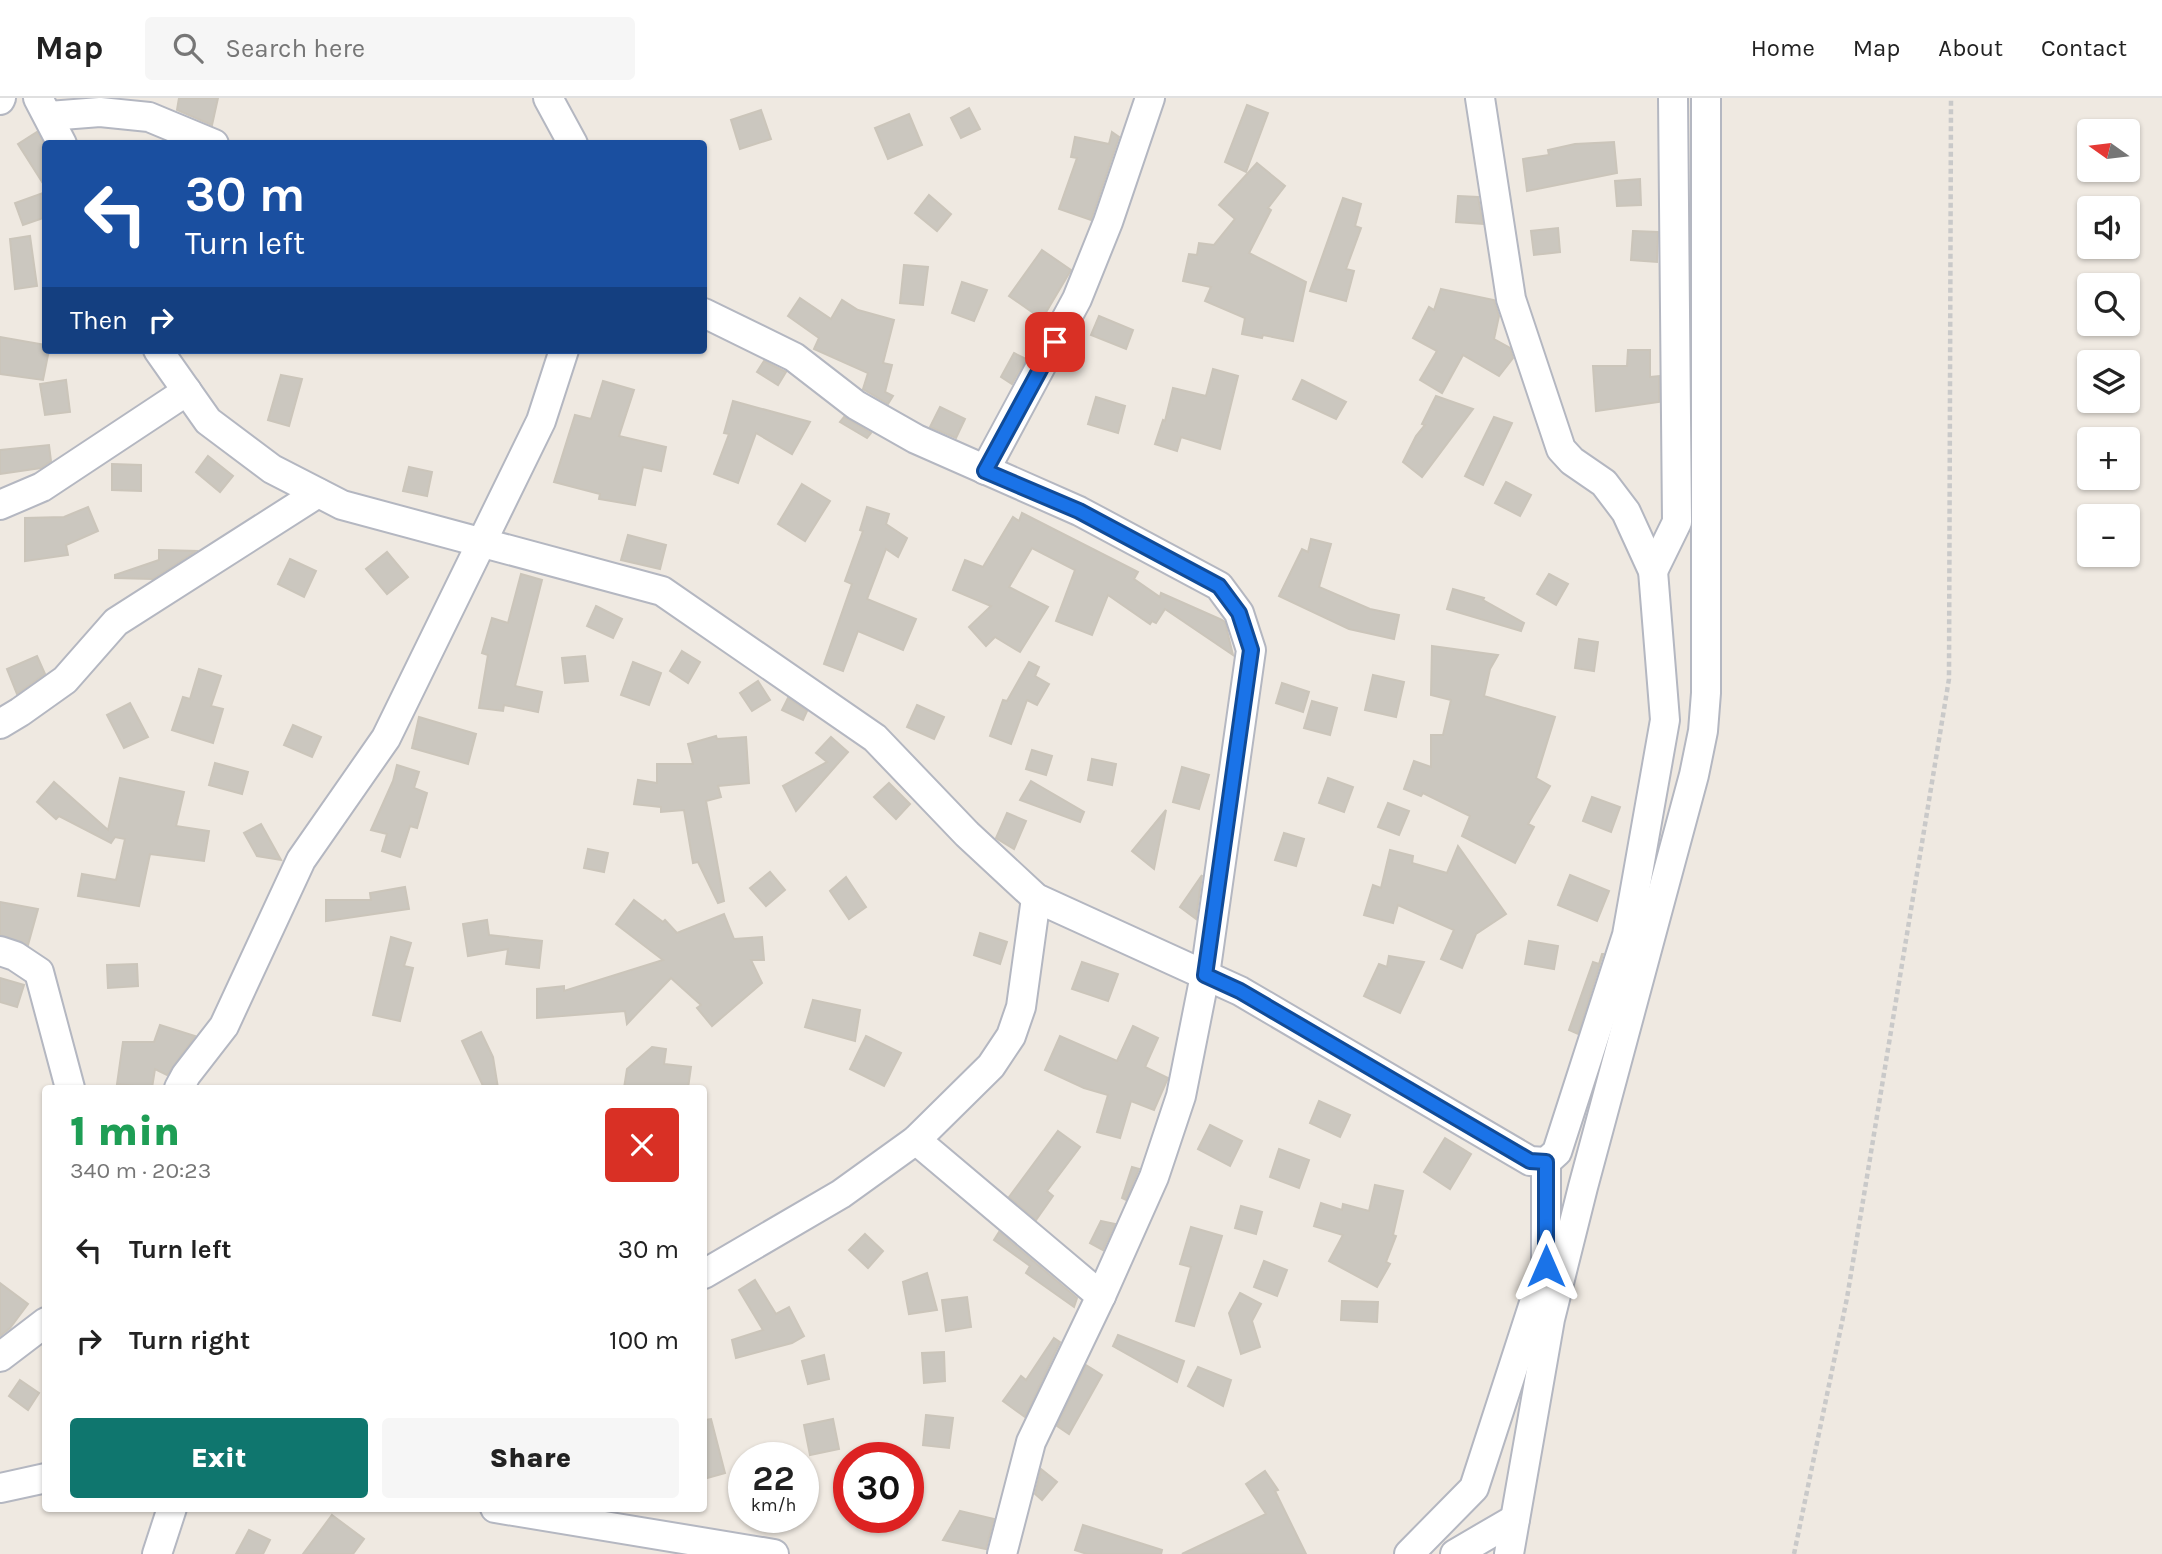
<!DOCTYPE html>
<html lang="en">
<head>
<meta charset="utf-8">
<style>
	body { margin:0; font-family:Karla,sans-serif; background:#f6f6f6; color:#222; height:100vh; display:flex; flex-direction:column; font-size:26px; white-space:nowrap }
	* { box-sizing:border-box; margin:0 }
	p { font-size:23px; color:#767676 }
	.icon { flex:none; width:38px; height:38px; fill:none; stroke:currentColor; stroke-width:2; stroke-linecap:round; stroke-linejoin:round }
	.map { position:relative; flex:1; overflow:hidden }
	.drawer { position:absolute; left:42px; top:987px; width:665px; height:427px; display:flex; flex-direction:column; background:#fff; border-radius:7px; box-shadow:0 2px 5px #0004 }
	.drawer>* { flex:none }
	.guide { position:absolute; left:42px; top:42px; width:665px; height:214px; border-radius:7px; box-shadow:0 2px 5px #0004; background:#1a4fa0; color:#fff; overflow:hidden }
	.needle { width:46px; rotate:284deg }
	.controls { position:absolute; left:2077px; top:21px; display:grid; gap:14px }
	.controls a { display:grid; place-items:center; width:63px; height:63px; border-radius:7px; background:#fff; box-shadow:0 2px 5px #0004; font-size:35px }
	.speed { position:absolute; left:728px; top:1344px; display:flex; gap:14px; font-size:35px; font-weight:700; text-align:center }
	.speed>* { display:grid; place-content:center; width:91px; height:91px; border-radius:50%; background:#fff; box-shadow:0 2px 5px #0004; line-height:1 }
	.speed small { font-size:18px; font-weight:400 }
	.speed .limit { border:10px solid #d22; background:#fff; color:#111 }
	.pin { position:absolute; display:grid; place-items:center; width:60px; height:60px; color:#fff; margin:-30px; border-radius:14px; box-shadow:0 4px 10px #0006 }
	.me { position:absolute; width:77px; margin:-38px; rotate:0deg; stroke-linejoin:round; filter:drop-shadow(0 0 5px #0008) }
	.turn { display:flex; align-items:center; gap:24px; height:147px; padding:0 28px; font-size:32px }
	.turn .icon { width:91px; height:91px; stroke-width:2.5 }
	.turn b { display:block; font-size:49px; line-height:60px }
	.then { display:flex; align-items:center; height:66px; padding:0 28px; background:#0003; gap:14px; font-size:26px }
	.round { display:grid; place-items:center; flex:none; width:74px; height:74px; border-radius:7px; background:#f6f6f6 }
	.head { display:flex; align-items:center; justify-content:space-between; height:119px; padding:0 28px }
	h1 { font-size:42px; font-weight:800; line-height:52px; color:#1e9e55 }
	.action { display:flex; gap:14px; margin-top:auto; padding:14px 28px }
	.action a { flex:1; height:80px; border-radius:7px; background:#0f766e; color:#fff; font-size:28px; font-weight:800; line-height:80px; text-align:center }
	.action a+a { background:#f6f6f6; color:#222 }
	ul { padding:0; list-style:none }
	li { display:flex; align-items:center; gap:21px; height:91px; padding:0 28px }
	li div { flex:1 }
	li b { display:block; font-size:26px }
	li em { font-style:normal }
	header { display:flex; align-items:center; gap:42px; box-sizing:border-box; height:98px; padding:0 35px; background:#fff; border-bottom:2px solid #e0e0e0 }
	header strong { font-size:33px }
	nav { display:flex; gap:38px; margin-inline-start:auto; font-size:24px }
	.search { width:490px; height:63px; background:#f6f6f6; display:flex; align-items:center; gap:18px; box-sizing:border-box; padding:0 24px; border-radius:7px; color:#767676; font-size:26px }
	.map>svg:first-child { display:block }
	.building { fill:#cbc7bf; stroke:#cbc5ba; stroke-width:2 }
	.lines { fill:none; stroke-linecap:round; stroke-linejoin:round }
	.minor-casing { stroke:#b4b7c1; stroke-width:32 }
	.path { stroke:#c9c9c9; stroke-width:4.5; stroke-dasharray:5 3.5; stroke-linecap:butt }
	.minor { stroke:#fff; stroke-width:28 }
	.route-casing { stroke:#114b97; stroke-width:18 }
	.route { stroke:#1a73e8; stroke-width:12 }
</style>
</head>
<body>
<header>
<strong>Map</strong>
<div class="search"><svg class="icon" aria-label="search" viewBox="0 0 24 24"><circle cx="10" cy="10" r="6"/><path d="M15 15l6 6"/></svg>Search here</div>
<nav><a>Home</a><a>Map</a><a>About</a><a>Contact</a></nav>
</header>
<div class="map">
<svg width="2162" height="1456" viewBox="0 0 2162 1456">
	<rect width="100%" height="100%" fill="#efe9e1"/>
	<g class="building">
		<polygon points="179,0 218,0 212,27 177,12"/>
		<polygon points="1247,7 1268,15 1246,74 1225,64"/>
		<polygon points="969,10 980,31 961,40 951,20"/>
		<polygon points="761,12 771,41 740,51 731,22"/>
		<polygon points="909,16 922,47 888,61 875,30"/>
		<polygon points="37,34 46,50 46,90 18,46"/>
		<polygon points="1112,34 1119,39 1091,122 1059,111 1077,60 1071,59 1075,39 1109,46"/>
		<polygon points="1614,44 1617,75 1527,93 1523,61 1549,57 1548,52 1575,46"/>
		<polygon points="1257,65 1285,88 1268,110 1271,112 1249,155 1306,184 1293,243 1263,237 1262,240 1242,236 1245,220 1205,203 1211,189 1183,183 1189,156 1197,157 1199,145 1214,147 1235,121 1219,107"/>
		<polygon points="1640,81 1641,107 1617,108 1615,83"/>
		<polygon points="46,94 46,119 23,127 15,105"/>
		<polygon points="929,97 951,116 937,133 915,115"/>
		<polygon points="1458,98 1478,99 1483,126 1456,124"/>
		<polygon points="1343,100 1361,106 1355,128 1361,130 1346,171 1354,173 1346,203 1310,193"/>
		<polygon points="1558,130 1560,154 1534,157 1531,133"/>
		<polygon points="1633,133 1658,134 1657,164 1631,162"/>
		<polygon points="30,138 37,188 15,191 10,141"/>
		<polygon points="1042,152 1071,172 1042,221 1009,198"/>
		<polygon points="904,167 928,169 923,207 900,205"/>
		<polygon points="962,184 987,192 974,223 952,215"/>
		<polygon points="1441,191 1494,202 1499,218 1494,241 1510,250 1513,260 1499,278 1463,257 1442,295 1420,282 1437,253 1413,240 1429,209 1434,212"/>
		<polygon points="800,200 831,221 842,202 858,212 894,222 883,265 892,267 885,294 893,298 888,306 863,291 868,275 814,251 819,240 788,218"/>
		<polygon points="1099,218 1133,232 1126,251 1091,237"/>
		<polygon points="0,239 46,247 46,252 49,252 43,282 0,276"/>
		<polygon points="1628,252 1650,252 1650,279 1659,278 1659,304 1596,313 1593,268 1627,268"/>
		<polygon points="1014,255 1026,261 1012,286 1001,279"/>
		<polygon points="764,263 786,274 778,287 757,274"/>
		<polygon points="1213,271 1238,278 1220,351 1181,339 1177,353 1155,346 1163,322 1165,323 1173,290 1206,298"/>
		<polygon points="281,277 302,281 289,328 268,322"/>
		<polygon points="66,282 70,314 45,317 40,286"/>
		<polygon points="1302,282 1346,304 1336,321 1293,301"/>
		<polygon points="603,283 634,292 619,338 666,349 661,373 643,369 635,407 599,401 600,396 554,384 575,317 591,321"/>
		<polygon points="1436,298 1473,311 1422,379 1403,364 1416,338 1425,327 1422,326"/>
		<polygon points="1096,299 1125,308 1118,335 1088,326"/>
		<polygon points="733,303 810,324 792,356 756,335 738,385 714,376 729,336 724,335"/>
		<polygon points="940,309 965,321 956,340 930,329"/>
		<polygon points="844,319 848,321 871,335 867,340 840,324"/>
		<polygon points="1494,319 1512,325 1483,387 1465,378"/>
		<polygon points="49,347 51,363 41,370 0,376 0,352"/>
		<polygon points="208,358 233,378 220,394 196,374"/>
		<polygon points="112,366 141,367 141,393 112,392"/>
		<polygon points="409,369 432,374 427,398 403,393"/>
		<polygon points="1506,384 1531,397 1520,418 1495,405"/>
		<polygon points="802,386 830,403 805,443 778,426"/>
		<polygon points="88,409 98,433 66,447 68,457 25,463 25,420 64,419"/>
		<polygon points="867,409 889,416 886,426 907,440 898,459 886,451 867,501 916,521 903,552 858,533 843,573 824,566 852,486 845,483 863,433 860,432"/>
		<polygon points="1022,415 1138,474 1134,481 1160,499 1161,495 1222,522 1225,524 1233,557 1165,511 1156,525 1152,523 1150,526 1108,497 1092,537 1056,523 1075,472 1032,450 1009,489 1048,509 1020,554 995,539 986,548 969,529 991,508 953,492 965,462 983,469 1013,419 1019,423"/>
		<polygon points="628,437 666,447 660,471 621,462"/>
		<polygon points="1311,441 1331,446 1319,489 1370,511 1399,517 1394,541 1349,531 1279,498 1302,451 1308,454"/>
		<polygon points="159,452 196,453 153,481 115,480 115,477 159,462"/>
		<polygon points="387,454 408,479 387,496 366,471"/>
		<polygon points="290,461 316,473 304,499 278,486"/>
		<polygon points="521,476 542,482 515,588 542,594 538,614 504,607 503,613 479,610 488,557 482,555 492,520 508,525"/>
		<polygon points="1549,476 1568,486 1556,507 1537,496"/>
		<polygon points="1453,491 1484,500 1483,502 1524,525 1521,533 1447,511"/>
		<polygon points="596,508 622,521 613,540 587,528"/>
		<polygon points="1579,541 1598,544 1594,573 1575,570"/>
		<polygon points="1432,548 1498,557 1490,571 1484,598 1555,619 1536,680 1550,688 1528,726 1534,729 1515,765 1462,738 1470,718 1423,695 1421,698 1404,691 1414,663 1431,669 1431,637 1443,637 1451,602 1431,597"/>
		<polygon points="682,553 700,564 688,585 670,573"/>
		<polygon points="37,558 45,576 17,596 7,571"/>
		<polygon points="585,558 588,583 565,585 562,560"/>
		<polygon points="633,564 661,575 649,607 621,597"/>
		<polygon points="1029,564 1039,569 1035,578 1049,586 1037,607 1027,602 1011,646 990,638 1003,602 1007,603"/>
		<polygon points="199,571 221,578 211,608 223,611 213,645 172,632 183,599 190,601"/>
		<polygon points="1373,577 1404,584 1396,619 1365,612"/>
		<polygon points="758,583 770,602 752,613 740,595"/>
		<polygon points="1282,585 1309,594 1303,614 1276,605"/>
		<polygon points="788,600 807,613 803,622 782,612"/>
		<polygon points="1312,603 1337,610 1330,637 1304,630"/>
		<polygon points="130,605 148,639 124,650 107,617"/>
		<polygon points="917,607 944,619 934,641 907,629"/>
		<polygon points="419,619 476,636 468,666 412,650"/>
		<polygon points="293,627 321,639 312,659 284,647"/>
		<polygon points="716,638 717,641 746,639 749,685 718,688 721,699 706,703 724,803 718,805 698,764 693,765 684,712 661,714 661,709 634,706 638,682 657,685 657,666 693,666 688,646"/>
		<polygon points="831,639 848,654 796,713 783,688 827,664 816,655"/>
		<polygon points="1032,652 1052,658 1046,677 1026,671"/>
		<polygon points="1092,661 1116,666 1112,687 1088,682"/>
		<polygon points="215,665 248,674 242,696 209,687"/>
		<polygon points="397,667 419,674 414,690 427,695 417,730 410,728 400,759 382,753 387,736 371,732 393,683"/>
		<polygon points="1182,669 1209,677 1199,711 1173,704"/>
		<polygon points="120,680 184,694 176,728 209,733 204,763 150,756 139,808 78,798 82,776 116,782 125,741 115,739 111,745 59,718 56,721 37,704 54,684 108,732"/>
		<polygon points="1328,680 1353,689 1344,714 1319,705"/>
		<polygon points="1031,683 1084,714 1080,724 1020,702"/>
		<polygon points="889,685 910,706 896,721 874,699"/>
		<polygon points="1592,699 1620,709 1611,734 1583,723"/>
		<polygon points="1388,705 1409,713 1399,737 1378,729"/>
		<polygon points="1166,712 1154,771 1132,753"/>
		<polygon points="1007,715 1026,723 1014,751 996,740"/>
		<polygon points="261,726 281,762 257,758 244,735"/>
		<polygon points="1284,735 1304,741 1296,768 1275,762"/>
		<polygon points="1458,748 1506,816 1476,836 1462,870 1441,861 1454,832 1398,807 1393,825 1364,817 1373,787 1381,790 1390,752 1413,758 1412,765 1447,775"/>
		<polygon points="588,751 608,755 604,774 584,770"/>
		<polygon points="770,774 785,792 766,808 750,790"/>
		<polygon points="1202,777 1196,821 1180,809"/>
		<polygon points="1570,777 1609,793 1597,823 1558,807"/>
		<polygon points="846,779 866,809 849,821 830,793"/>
		<polygon points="405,789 409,811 326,823 326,802 371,802 370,795"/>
		<polygon points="634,802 663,824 665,822 677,835 724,816 734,841 762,839 764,862 751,862 762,885 712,928 697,910 701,907 671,880 627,926 625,913 537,920 537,891 564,888 564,893 663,862 616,826"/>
		<polygon points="0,804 38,811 28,847 0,837"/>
		<polygon points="487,822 489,837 542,843 539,870 506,866 508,851 468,858 463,826"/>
		<polygon points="980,835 1007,844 1000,866 974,857"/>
		<polygon points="391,839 411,845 404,868 413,870 400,923 373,917"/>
		<polygon points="1529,843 1558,848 1554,871 1525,866"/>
		<polygon points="1602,856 1603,856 1578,936 1569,932 1593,864 1599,866"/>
		<polygon points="1389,858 1424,864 1400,915 1364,898 1379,866 1387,869"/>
		<polygon points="1082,864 1118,876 1108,903 1072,891"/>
		<polygon points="137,866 138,888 108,890 107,867"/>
		<polygon points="0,880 24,887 17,909 0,904"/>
		<polygon points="813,902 860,912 855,943 805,929"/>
		<polygon points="160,927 195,938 167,977 155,971 152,990 117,986 123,944 154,944"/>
		<polygon points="1133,928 1158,940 1145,969 1168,980 1154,1012 1131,1003 1120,1040 1097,1034 1108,997 1084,990 1045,972 1060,938 1117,963"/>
		<polygon points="481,934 493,959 498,990 484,990 462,943"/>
		<polygon points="866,938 901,955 884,988 850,971"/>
		<polygon points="652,949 666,951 664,966 691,969 688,990 624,990 627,971"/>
		<polygon points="1319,1003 1350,1017 1340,1039 1310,1025"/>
		<polygon points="1210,1027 1242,1043 1230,1068 1198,1051"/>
		<polygon points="1058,1033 1080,1049 1047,1093 1053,1098 1036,1122 1009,1099"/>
		<polygon points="1445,1040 1471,1056 1450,1091 1424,1074"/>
		<polygon points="1279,1051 1309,1062 1299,1090 1270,1079"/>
		<polygon points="1132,1069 1139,1071 1126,1102 1122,1100"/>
		<polygon points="1375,1087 1403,1093 1393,1137 1396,1138 1386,1164 1390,1166 1377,1189 1329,1163 1343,1137 1314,1128 1321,1105 1342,1112 1343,1106 1369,1113"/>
		<polygon points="1241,1108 1262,1114 1256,1136 1235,1130"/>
		<polygon points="1101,1123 1115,1126 1103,1152 1090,1145"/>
		<polygon points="1191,1129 1222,1138 1194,1228 1176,1223 1191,1169 1180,1166"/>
		<polygon points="999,1134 1077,1200 1074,1209 1026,1175 1030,1168 994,1142"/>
		<polygon points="865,1136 883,1153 868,1170 849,1152"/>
		<polygon points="1264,1163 1287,1172 1277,1198 1254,1189"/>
		<polygon points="927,1175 937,1212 909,1216 903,1184"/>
		<polygon points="755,1182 776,1216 789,1209 804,1238 792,1245 736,1260 732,1242 763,1232 739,1192"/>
		<polygon points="0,1185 28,1206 10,1230 0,1238"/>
		<polygon points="1240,1195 1261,1206 1252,1223 1260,1249 1241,1256 1229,1215"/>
		<polygon points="967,1199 971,1229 946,1233 942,1202"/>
		<polygon points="1342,1203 1378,1204 1377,1224 1341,1222"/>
		<polygon points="1118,1237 1184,1263 1177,1284 1113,1248"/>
		<polygon points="1054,1240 1060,1244 1025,1319 1003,1303 1021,1278 1026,1282"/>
		<polygon points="944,1254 945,1283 924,1285 922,1255"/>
		<polygon points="824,1257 829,1281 808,1286 802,1263"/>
		<polygon points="1086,1267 1102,1277 1069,1336 1057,1328"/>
		<polygon points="1198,1269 1231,1282 1223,1308 1188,1288"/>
		<polygon points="20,1282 39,1295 28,1312 9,1298"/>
		<polygon points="926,1317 953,1320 949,1350 923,1347"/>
		<polygon points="711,1321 725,1375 704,1381 704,1322"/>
		<polygon points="833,1321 839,1351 810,1357 804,1327"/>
		<polygon points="1041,1371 1057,1384 1042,1402 1035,1396"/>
		<polygon points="1265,1373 1278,1392 1275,1393 1306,1456 1182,1456 1266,1416 1246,1386"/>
		<polygon points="960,1413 994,1421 986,1451 943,1442"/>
		<polygon points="332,1417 364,1441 353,1456 303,1456"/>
		<polygon points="1083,1427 1162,1452 1161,1456 1087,1456 1075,1452"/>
		<polygon points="249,1432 270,1442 263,1456 236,1456"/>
	</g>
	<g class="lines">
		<g class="minor-casing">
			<g id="minor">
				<polyline points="38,0 62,46"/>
				<polyline points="548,0 573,46"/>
				<polyline points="0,2 1,0"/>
				<polyline points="49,18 100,14 149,19 214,46"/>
				<polyline points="704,215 794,259 856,307 916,341 1079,413 1219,488 1239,515 1251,552 1205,877 1181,998 1154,1079 1101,1198 1031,1344 1002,1456"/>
				<polyline points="158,252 208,323 272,371 342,407 662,493 875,640 967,736 1036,800 1240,893 1530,1063 1546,1064 1557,1054 1627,837 1665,622 1653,473 1626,414 1604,385 1572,363 1561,351 1511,201 1480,0"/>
				<polyline points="985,372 1077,201 1108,124 1150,0"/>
				<polyline points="0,407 42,389 187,293"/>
				<polyline points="1653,473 1677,424 1673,0"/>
				<polyline points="0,626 20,614 65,582 116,524 318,395"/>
				<polyline points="0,853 15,858 39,874 70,990"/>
				<polyline points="179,990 186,977 224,928 301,762 386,640 541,323 564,252"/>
				<polyline points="916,1042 1101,1198"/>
				<polyline points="704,1176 841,1096 916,1042 991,968 1011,938 1021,909 1036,800"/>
				<polyline points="0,1259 46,1224"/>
				<polyline points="0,1390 46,1380"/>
				<polyline points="495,1410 774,1456"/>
				<polyline points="157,1456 172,1410"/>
				<polyline points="1409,1456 1474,1390 1546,1168 1546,1064"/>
				<polyline points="1455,1456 1515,1421"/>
				<polyline points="1509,1456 1550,1221 1583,1089 1694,677 1703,633 1706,595 1706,0"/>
			</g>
		</g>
		<polyline class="path" points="1794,1456 1847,1200 1949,581 1951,0"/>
		<use href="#minor" class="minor"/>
	</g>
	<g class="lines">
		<g class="route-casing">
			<polyline id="route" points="1055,244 985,373 1079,413 1219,488 1239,515 1251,552 1205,877 1240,893 1530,1063 1546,1064 1546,1168"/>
		</g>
		<use href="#route" class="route"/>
	</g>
</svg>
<div class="controls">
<a><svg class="needle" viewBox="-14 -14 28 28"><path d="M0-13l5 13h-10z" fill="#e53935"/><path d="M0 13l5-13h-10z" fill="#767676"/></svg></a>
<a><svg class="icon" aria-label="sound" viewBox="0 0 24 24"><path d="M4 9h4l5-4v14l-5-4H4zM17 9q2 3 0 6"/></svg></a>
<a><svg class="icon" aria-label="search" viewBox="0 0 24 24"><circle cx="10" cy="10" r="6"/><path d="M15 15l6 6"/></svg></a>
<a><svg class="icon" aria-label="layers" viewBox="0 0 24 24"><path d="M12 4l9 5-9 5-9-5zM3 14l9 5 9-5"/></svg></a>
<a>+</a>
<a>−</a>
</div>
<div class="speed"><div>22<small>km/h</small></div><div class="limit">30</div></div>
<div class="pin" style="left:1055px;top:244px;background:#d93025"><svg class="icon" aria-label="arrive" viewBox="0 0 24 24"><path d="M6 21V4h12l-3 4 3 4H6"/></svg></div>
<svg class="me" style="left:1546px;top:1168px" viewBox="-20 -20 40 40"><path d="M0-17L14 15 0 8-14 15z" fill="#1a73e8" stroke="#fff" stroke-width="4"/></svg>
<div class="guide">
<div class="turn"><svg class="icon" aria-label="left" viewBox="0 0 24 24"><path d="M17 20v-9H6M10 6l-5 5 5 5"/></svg><div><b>30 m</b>Turn left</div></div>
<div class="then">Then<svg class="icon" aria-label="right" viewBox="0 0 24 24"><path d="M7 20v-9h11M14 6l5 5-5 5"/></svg></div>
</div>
<section class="drawer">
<div class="head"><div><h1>1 min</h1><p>340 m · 20:23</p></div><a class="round" style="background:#d93025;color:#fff"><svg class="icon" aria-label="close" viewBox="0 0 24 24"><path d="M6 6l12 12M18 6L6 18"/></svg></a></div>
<ul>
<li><svg class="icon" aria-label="left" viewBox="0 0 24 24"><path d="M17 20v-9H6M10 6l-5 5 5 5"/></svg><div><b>Turn left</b></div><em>30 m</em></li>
<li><svg class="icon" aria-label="right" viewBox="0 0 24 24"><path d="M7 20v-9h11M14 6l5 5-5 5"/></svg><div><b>Turn right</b></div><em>100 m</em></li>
</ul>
<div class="action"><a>Exit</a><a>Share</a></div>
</section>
</div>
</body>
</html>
